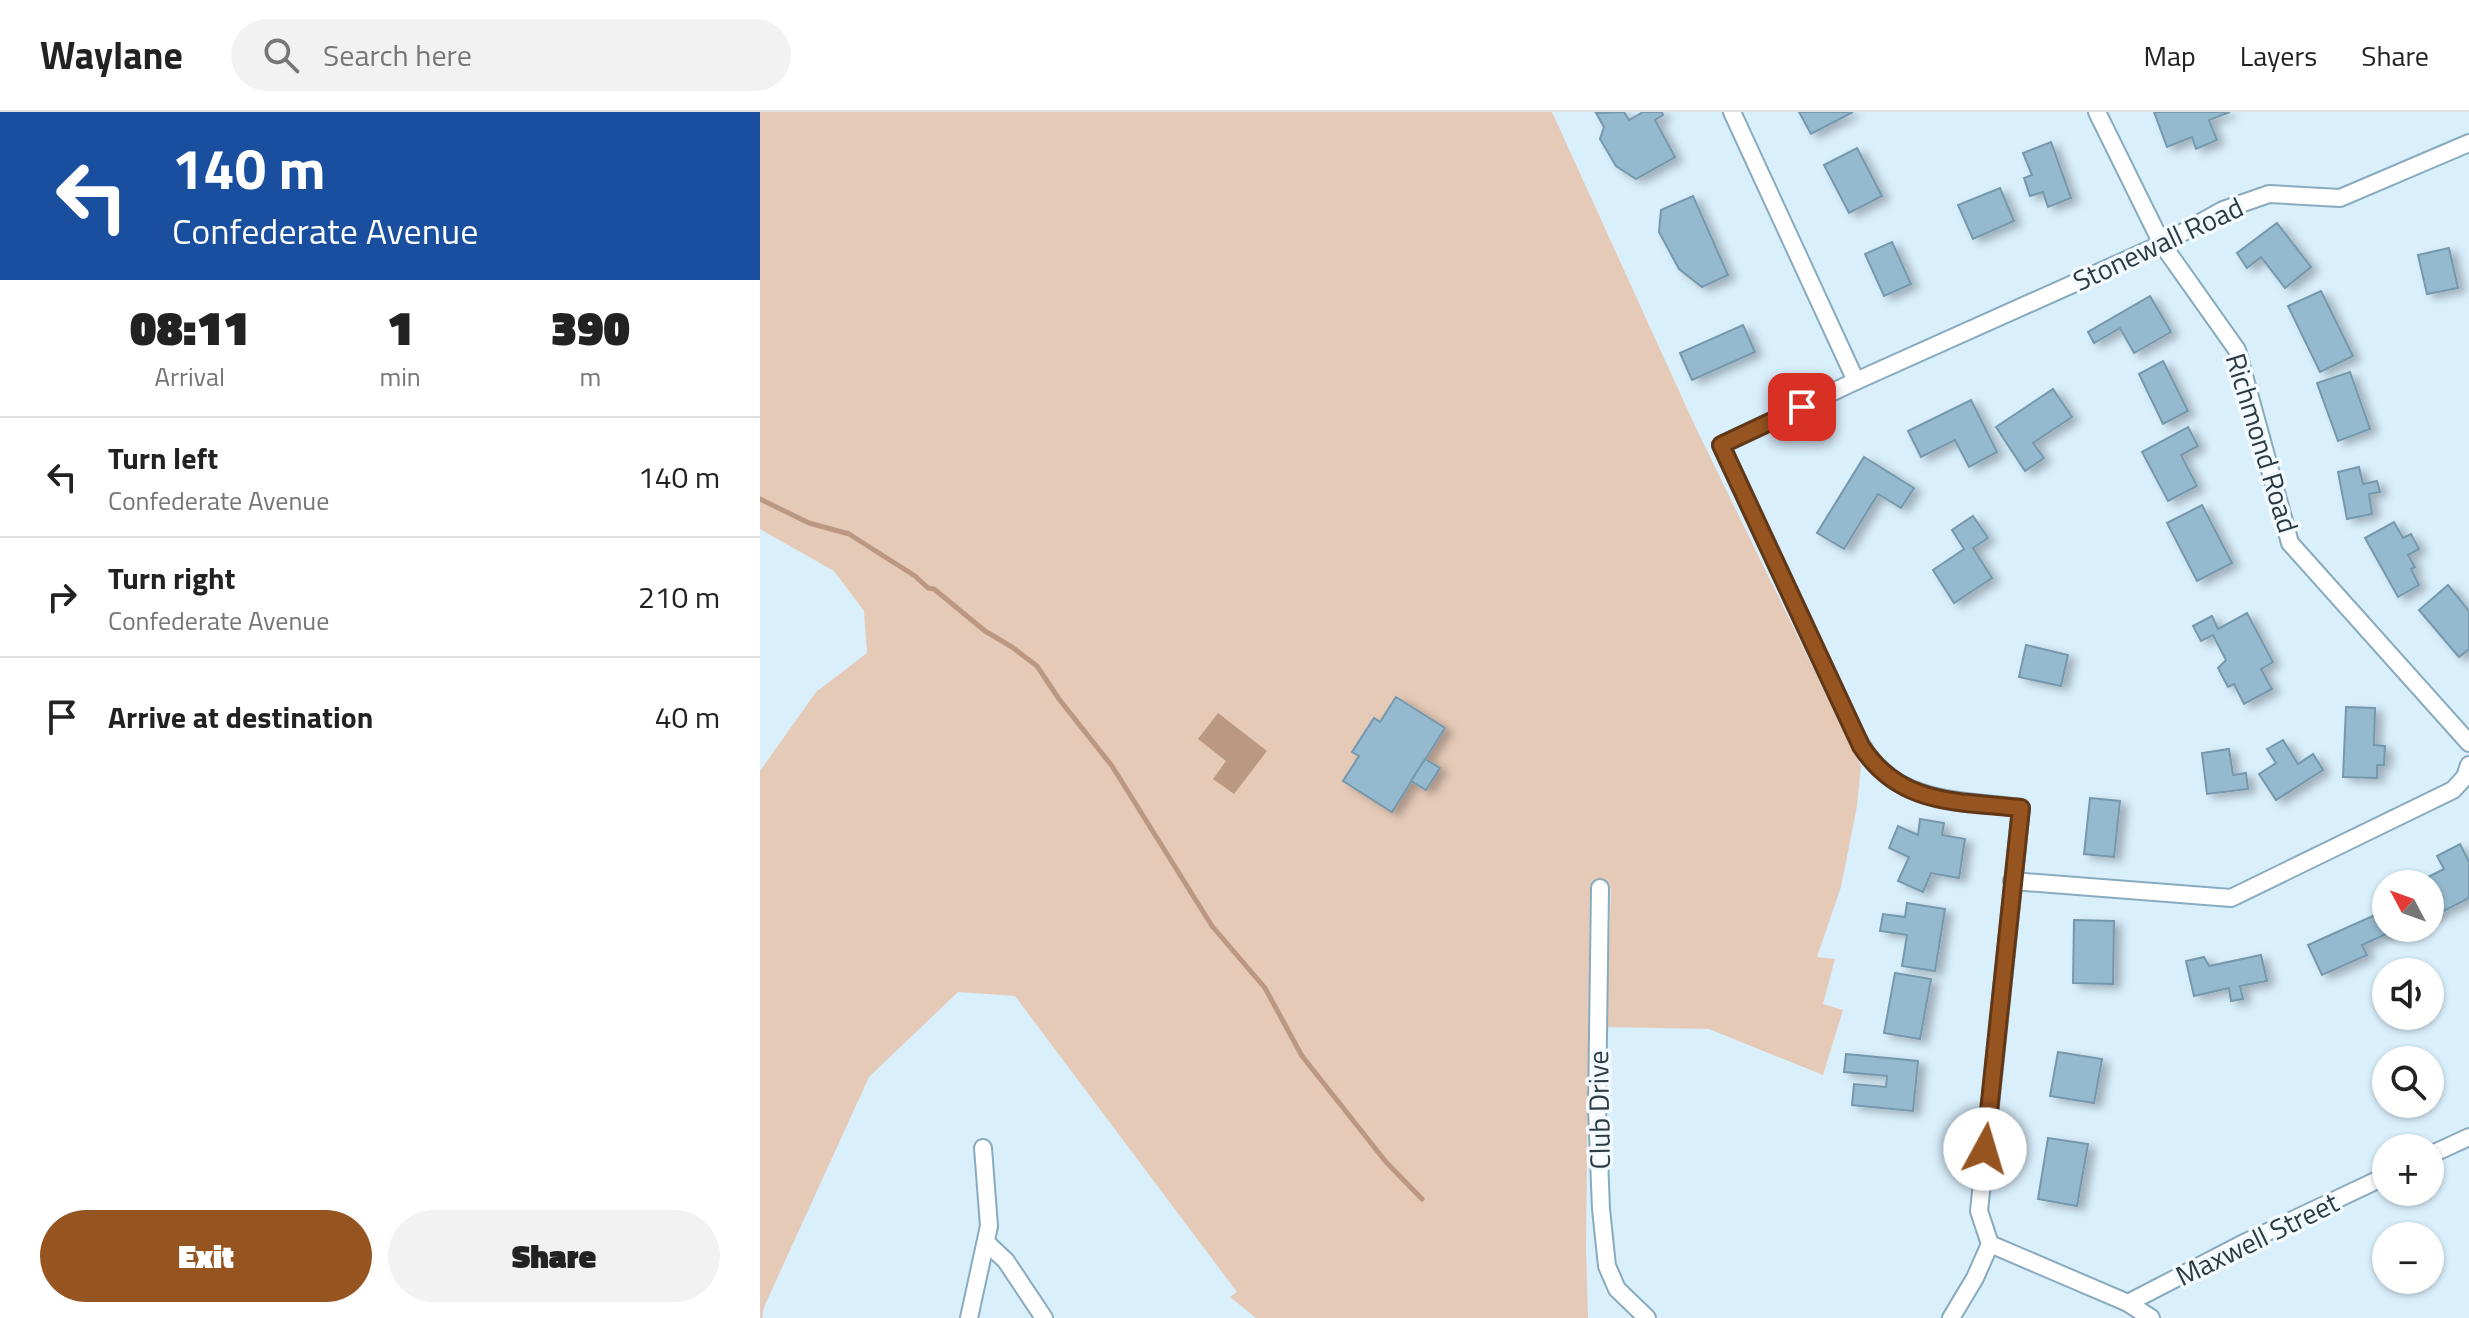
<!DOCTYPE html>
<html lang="en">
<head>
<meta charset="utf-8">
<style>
	body { margin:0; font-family:"Titillium Web",sans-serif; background:#f2f2f2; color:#222; height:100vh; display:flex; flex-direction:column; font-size:30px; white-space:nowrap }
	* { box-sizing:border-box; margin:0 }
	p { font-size:26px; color:#767676 }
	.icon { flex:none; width:44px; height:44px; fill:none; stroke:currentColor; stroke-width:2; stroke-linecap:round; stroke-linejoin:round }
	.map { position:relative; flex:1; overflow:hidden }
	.drawer { display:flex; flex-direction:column; background:#fff; width:760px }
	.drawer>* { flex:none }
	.top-card { background:#1a4fa0; color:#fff; overflow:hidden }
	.needle { width:52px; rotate:311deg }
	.buttons { position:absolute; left:1612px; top:758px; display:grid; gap:16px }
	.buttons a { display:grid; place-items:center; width:72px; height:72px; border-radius:50%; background:#fff; box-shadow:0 2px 6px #0004; font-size:40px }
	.pin { position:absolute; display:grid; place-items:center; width:68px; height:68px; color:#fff; margin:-34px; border-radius:16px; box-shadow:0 4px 12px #0006 }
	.me { position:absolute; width:88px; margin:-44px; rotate:6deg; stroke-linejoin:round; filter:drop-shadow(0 0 6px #0008) }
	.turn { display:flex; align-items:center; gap:28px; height:168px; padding:0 40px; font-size:36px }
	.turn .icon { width:104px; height:104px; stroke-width:2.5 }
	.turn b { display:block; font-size:56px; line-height:68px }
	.eta { display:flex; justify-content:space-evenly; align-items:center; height:136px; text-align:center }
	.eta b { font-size:48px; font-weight:800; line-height:56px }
	.button { display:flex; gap:16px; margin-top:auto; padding:16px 40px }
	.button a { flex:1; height:92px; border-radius:48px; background:#965420; color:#fff; font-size:32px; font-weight:800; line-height:92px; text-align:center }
	.button a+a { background:#f2f2f2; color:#222 }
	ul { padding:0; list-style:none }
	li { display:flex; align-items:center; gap:24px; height:120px; padding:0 40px; border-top:2px solid #e0e0e0 }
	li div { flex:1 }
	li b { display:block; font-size:30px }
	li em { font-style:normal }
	header { display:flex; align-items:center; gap:48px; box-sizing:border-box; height:112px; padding:0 40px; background:#fff; border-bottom:2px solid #e0e0e0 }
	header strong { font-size:38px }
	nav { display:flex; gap:44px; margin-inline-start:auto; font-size:28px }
	.search { width:560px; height:72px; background:#f2f2f2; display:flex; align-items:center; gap:20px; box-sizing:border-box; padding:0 28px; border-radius:44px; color:#767676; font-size:30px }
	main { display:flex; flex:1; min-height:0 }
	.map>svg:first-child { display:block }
	.green { fill:#e6cab8 }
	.water { fill:#bb9881 }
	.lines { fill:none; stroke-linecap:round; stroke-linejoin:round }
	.stream { stroke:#bb9881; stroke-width:5 }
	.building { fill:#95b9ce; stroke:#7598ac; stroke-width:2; filter:url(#shadow) }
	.minor-casing { stroke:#88abbf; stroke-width:20 }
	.minor { stroke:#fff; stroke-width:16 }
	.route-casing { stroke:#623715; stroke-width:20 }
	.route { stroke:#965420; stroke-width:14 }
	.labels { text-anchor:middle; stroke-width:7; stroke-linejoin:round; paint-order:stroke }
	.street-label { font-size:28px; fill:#2c3b43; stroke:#f3fafe }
</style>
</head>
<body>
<header>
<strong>Waylane</strong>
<div class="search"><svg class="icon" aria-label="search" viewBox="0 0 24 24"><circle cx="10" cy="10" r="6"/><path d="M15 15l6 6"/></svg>Search here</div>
<nav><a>Map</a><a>Layers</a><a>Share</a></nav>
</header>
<main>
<section class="drawer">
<div class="top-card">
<div class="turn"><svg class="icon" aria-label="left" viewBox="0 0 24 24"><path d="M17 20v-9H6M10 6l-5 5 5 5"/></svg><div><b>140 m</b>Confederate Avenue</div></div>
</div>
<div class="eta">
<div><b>08:11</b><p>Arrival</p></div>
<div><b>1</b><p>min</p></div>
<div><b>390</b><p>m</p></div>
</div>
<ul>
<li><svg class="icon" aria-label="left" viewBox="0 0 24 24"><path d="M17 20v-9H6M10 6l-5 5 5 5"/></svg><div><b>Turn left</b><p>Confederate Avenue</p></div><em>140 m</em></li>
<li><svg class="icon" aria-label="right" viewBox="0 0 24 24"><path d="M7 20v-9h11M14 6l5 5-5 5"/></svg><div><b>Turn right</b><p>Confederate Avenue</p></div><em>210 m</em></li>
<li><svg class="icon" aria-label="arrive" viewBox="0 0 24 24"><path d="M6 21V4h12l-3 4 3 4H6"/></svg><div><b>Arrive at destination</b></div><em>40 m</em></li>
</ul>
<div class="button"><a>Exit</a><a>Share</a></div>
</section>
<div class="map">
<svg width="1709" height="1206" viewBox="0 0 1709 1206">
	<defs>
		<filter id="shadow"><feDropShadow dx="7" dy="4" stdDeviation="4" flood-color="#0004"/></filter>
	</defs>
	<rect width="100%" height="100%" fill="#d9effc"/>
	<polygon class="green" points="0,0 792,0 935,314 1101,654 1097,694 1081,775 1057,845 1075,847 1063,892 1083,898 1063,963 949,917 846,915 851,776 830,774 826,1137 828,1206 496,1206 470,1185 477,1180 255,884 198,880 109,965 4,1195 2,1206 0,1206 0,659 56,580 107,541 104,499 74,459 0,417"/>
	<polygon class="water" points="458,601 507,639 474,682 453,667 466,649 438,627"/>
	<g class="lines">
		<polyline class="stream" points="0,387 49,411 89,422 155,464 168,476 174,477 225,519 252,535 277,554 299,587 352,654 452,814 505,876 542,944 626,1050 662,1087"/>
	</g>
	<g class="building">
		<polygon points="864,0 869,8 883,0 902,0 903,3 895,8 915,45 876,67 856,54 840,27 844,15 836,1"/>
		<polygon points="1039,0 1093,0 1051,22"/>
		<polygon points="1394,0 1470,0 1449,8 1457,28 1436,37 1432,25 1407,35"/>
		<polygon points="1291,30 1311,86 1288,95 1283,80 1270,84 1264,66 1272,63 1263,41"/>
		<polygon points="1097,36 1122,84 1089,101 1064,53"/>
		<polygon points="1240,76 1254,109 1213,127 1198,93"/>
		<polygon points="933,84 968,163 942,175 919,157 899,120 901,98"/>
		<polygon points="1517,111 1551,155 1525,176 1501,145 1487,156 1477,141"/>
		<polygon points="1132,130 1151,172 1124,184 1105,142"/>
		<polygon points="1689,136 1698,176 1667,182 1658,143"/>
		<polygon points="1561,179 1593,244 1560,260 1528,194"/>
		<polygon points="1390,184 1411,220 1374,241 1360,216 1334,231 1328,220"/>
		<polygon points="983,213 995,240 932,268 920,241"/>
		<polygon points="1403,249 1428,299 1403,312 1379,262"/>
		<polygon points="1590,260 1610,317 1578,329 1557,271"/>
		<polygon points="1293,277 1312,305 1273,331 1284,346 1265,359 1236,315"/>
		<polygon points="1211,288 1237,340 1209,355 1195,328 1161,345 1148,319"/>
		<polygon points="1428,315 1438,334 1421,343 1437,374 1408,389 1382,340"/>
		<polygon points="1104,345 1154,376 1141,396 1118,382 1084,437 1057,421"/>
		<polygon points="1599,355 1603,372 1617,369 1620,380 1609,382 1612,402 1587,407 1578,360"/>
		<polygon points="1442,393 1472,451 1437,469 1407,411"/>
		<polygon points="1213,404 1228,426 1213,436 1232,466 1194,491 1173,458 1204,437 1192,418"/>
		<polygon points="1634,410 1643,426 1651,422 1659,437 1648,443 1655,455 1651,457 1659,473 1638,485 1605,426"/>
		<polygon points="1688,473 1709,499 1709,537 1699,545 1659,498"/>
		<polygon points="1487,501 1513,550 1501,557 1512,577 1484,592 1474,572 1468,575 1458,556 1466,548 1453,523 1441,529 1433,514 1452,504 1458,517"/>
		<polygon points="1266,533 1308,543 1301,574 1259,565"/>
		<polygon points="636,585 685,616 632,700 583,669 599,644 592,640 614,606 620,610"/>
		<polygon points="1586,595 1615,596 1614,633 1625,634 1624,653 1617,653 1617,666 1583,665"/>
		<polygon points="1523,628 1538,652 1553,642 1563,658 1516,688 1499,662 1516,651 1507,637"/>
		<polygon points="1469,637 1473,663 1486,661 1488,677 1447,682 1442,641"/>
		<polygon points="665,647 680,656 666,678 651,669"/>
		<polygon points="1330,686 1360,689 1354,745 1324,742"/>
		<polygon points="1160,707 1184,711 1182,723 1205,727 1199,766 1171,761 1163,780 1138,769 1149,745 1129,736 1138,714 1158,723"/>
		<polygon points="1700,732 1709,750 1709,786 1670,806 1670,772 1654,772 1684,757 1677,744"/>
		<polygon points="1147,791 1185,797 1175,859 1142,854 1147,823 1120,819 1123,802 1145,805"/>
		<polygon points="1626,798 1626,816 1639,816 1602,833 1607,843 1562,863 1548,833"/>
		<polygon points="1314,808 1354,809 1353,872 1313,871"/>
		<polygon points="1501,843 1507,869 1480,874 1483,887 1471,889 1469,876 1434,884 1426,849 1444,845 1449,854"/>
		<polygon points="1135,861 1171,867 1160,927 1124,921"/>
		<polygon points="1298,940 1342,947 1334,991 1290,984"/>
		<polygon points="1086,942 1158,949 1153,999 1092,993 1094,972 1126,975 1127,964 1084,960"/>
		<polygon points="1288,1026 1328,1032 1317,1094 1278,1087"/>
	</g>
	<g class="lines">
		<g class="minor-casing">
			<g id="minor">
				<polyline points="972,0 1096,269"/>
				<polyline points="1337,0 1402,132 1477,238 1530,431 1709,631"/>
				<polyline points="1252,769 1471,786 1693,678 1705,665 1709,653"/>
				<polyline points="840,776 837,996 841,1097 847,1154 857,1177 887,1206"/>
				<polyline points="1670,1043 1709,1025"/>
				<polyline points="227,1131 246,1149 284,1206"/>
				<polyline points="1230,1132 1368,1191 1391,1206"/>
				<polyline points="1368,1191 1484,1131 1626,1064"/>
				<polyline points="209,1206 229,1114 223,1036"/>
				<path d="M1191,1206L1215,1166L1230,1132L1219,1099L1261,696C1193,687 1130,693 1096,623L961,333L1096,269L1402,132L1463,98L1509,82L1580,86L1709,31"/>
			</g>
		</g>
		<use href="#minor" class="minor"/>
	</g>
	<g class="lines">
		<g class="route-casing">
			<path id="route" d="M1042,295L961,333L1101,634C1140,694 1197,689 1261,696L1225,1037"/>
		</g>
		<use href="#route" class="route"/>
	</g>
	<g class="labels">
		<g class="street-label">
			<text transform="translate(1398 132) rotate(-25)" y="10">Stonewall Road</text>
			<text transform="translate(1502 331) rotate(73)" y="10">Richmond Road</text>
			<text transform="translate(839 998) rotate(-91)" y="10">Club Drive</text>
			<text transform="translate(1497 1127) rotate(-26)" y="10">Maxwell Street</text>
		</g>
	</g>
</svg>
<div class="buttons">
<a><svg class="needle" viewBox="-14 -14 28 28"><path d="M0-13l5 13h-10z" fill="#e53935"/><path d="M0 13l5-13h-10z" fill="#767676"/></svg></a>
<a><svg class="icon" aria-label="sound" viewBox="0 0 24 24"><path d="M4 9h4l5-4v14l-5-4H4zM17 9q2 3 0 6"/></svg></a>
<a><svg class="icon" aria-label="search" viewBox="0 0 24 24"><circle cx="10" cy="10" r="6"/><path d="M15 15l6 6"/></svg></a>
<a>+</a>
<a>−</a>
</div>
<div class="pin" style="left:1042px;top:295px;background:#d93025"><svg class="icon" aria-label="arrive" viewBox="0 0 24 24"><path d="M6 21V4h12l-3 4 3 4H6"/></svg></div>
<svg class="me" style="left:1225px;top:1037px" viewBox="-20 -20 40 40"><circle r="19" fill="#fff"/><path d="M0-13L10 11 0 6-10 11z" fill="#965420"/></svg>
</div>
</main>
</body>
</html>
